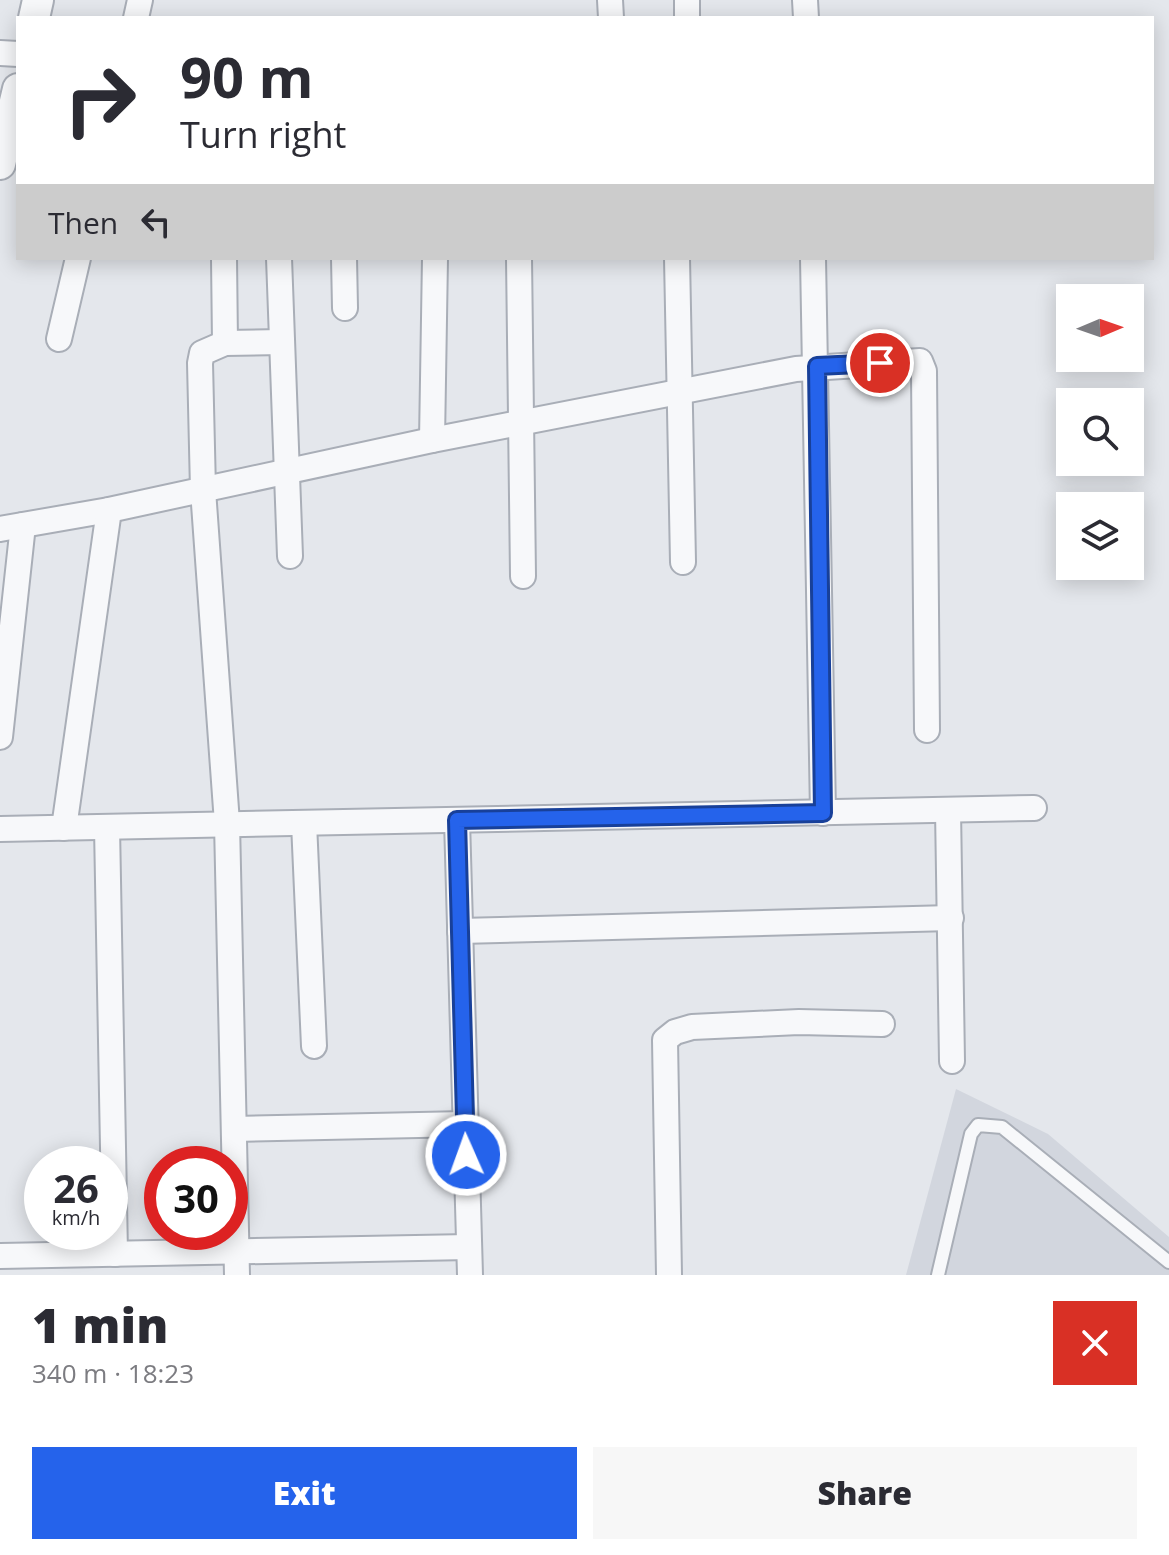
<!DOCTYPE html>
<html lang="en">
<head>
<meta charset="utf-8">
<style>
	body { margin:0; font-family:"Open Sans",sans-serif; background:#f7f7f7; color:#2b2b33; height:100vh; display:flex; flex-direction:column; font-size:30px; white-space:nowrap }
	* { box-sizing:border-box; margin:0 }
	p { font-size:26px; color:#7c7c81 }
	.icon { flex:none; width:44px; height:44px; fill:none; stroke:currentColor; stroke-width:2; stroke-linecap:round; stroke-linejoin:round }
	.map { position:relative; height:1275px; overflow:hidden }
	.details { display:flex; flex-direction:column; background:#fff; flex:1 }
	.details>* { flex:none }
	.guide { position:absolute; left:16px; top:16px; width:1138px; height:244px; border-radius:0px; box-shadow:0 4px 20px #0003; background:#fff; color:#2b2b33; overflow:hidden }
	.needle { width:52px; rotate:88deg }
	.controls { position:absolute; left:1056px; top:284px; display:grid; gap:16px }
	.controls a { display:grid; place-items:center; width:88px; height:88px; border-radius:0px; background:#fff; box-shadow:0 4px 20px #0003; font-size:40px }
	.speed { position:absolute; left:24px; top:1146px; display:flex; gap:16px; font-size:40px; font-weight:700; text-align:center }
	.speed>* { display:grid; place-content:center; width:104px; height:104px; border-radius:50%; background:#fff; box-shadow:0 4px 20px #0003; line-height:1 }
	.speed small { font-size:20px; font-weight:400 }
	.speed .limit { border:12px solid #d22; background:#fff; color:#111 }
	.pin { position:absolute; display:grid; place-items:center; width:68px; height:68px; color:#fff; margin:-34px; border:4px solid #fff; border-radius:50%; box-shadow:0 2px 8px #0007 }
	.me { position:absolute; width:88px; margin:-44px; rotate:358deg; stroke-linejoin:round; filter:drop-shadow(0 0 6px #0008) }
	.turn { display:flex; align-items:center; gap:28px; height:168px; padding:0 32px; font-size:36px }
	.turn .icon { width:104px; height:104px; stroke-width:2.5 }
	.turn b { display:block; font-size:56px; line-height:68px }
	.then { display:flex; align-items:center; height:76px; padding:0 32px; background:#0003; gap:16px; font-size:30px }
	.round { display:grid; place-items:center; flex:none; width:84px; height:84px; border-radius:0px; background:#f7f7f7 }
	.headline { display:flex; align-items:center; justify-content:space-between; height:136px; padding:0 32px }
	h1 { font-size:48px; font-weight:800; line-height:60px }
	.action { display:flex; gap:16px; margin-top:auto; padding:16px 32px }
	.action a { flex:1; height:92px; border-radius:0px; background:#2563eb; color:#fff; font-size:32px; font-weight:800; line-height:92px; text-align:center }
	.action a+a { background:#f7f7f7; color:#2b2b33 }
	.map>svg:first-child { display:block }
	.built { fill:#d2d6de }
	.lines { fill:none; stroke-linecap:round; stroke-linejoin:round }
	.service-casing { stroke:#a9aeb7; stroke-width:16 }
	.minor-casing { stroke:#a9aeb7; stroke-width:28 }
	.tertiary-casing { stroke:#a9aeb7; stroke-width:34 }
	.service { stroke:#f7f8fa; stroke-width:12 }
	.minor { stroke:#f7f8fa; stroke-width:24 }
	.tertiary { stroke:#f7f8fa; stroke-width:30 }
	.route-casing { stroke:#184099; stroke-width:20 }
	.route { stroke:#2563eb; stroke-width:14 }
</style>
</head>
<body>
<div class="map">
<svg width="1169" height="1275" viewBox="0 0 1169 1275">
	<rect width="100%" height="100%" fill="#e4e7ec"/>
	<polygon class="built" points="956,1089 1048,1134 1169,1237 1169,1275 906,1275"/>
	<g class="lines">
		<g class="service-casing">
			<polyline id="service" points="938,1275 971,1134 978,1125 1002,1127 1169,1262"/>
		</g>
		<g class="minor-casing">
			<g id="minor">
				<polyline points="610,0 611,18"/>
				<polyline points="687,0 687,18"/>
				<polyline points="805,0 806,18"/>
				<polyline points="136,18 140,0"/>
				<polyline points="0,53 18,54"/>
				<polyline points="224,258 225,343 202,353 200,363 203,490 227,823 237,1275"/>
				<polyline points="279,258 290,556"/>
				<polyline points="344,258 345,308"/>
				<polyline points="519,258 523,576"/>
				<polyline points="677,258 683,562"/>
				<polyline points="813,258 823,813"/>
				<polyline points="59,339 78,258"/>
				<polyline points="225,343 282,342"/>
				<polyline points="432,440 435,258"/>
				<polyline points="0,529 109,510 432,440 796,369 920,361 924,371 927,730"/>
				<polyline points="0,737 23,525"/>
				<polyline points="948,810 952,1061"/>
				<polyline points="457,820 470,1275"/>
				<polyline points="304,823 314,1046"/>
				<polyline points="107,827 115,1254"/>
				<polyline points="64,828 109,510"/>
				<polyline points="0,829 1034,808"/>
				<polyline points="460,931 951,918"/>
				<polyline points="234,1129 466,1124"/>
				<polyline points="0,1256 469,1247"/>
				<polyline points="669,1275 665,1040 675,1032 692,1027 799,1022 882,1024"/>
			</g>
		</g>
		<g class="tertiary-casing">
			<g id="tertiary">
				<polyline points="34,18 38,0"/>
				<polyline points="0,164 18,89"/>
			</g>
		</g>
		<use href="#service" class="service"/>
		<use href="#minor" class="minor"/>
		<use href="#tertiary" class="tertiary"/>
	</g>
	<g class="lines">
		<g class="route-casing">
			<polyline id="route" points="466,1155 457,820 823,813 817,366 880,363"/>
		</g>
		<use href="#route" class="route"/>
	</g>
</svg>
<div class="controls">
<a><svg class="needle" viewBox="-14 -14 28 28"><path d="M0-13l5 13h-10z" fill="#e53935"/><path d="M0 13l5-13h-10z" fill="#7c7c81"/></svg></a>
<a><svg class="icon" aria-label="search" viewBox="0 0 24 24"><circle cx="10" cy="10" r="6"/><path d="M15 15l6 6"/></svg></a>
<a><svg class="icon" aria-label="layers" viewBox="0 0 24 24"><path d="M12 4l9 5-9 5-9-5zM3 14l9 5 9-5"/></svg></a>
</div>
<div class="speed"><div>26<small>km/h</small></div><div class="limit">30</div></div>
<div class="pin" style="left:880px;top:363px;background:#d93025"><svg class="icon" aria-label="arrive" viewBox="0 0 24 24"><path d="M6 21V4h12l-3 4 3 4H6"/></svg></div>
<svg class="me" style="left:466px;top:1155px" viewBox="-20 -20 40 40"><circle r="17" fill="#2563eb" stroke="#fff" stroke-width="3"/><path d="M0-11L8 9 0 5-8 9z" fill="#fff"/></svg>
<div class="guide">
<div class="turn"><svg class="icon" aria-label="right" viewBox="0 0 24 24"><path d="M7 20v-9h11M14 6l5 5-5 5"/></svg><div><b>90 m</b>Turn right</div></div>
<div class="then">Then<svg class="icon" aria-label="left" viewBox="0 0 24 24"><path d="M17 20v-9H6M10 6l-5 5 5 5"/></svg></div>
</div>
</div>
<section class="details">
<div class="headline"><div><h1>1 min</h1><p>340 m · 18:23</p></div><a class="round" style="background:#d93025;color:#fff"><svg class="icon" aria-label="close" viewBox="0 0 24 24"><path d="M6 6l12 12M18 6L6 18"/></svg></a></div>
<div class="action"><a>Exit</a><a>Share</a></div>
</section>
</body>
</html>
